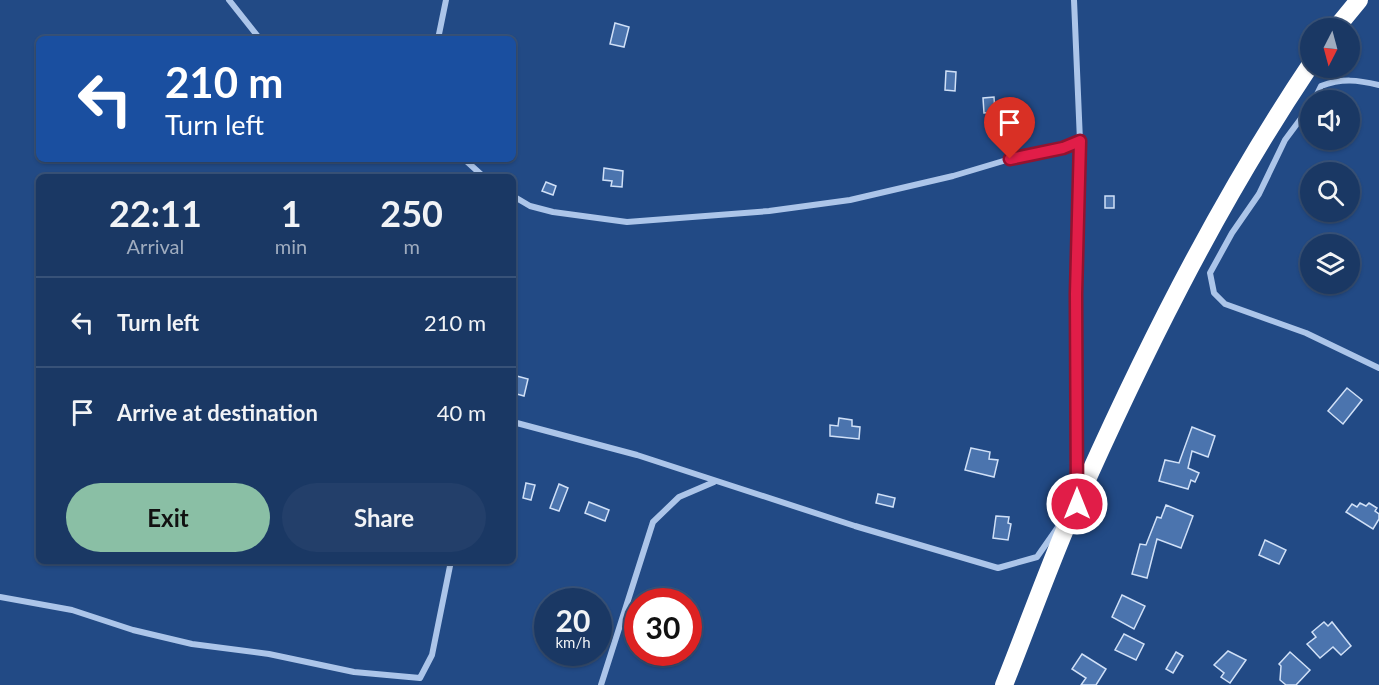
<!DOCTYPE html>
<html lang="en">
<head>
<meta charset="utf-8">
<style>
	body { margin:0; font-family:Lato,sans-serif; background:#233f6a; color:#f1f3f6; height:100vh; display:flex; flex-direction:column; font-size:22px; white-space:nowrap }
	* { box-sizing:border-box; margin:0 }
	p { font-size:20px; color:#9facbf }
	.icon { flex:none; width:33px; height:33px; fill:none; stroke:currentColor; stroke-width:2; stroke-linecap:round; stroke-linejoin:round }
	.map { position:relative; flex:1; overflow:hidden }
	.drawer { position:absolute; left:36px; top:174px; width:480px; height:390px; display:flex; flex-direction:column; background:#1a3864; border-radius:9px; box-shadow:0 2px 4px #0004,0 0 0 2px #385278 }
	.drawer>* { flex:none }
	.top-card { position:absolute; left:36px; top:36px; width:480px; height:126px; border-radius:9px; box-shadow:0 2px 4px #0004,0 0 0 2px #385278; background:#1a4fa0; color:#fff; overflow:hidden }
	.needle { width:39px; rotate:186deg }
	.buttons { position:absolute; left:1300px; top:18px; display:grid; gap:12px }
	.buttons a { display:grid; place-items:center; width:60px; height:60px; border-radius:50%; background:#1a3864; box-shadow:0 2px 4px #0004,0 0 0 2px #385278; font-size:30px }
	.speed { position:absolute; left:534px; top:588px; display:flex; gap:12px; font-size:30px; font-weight:700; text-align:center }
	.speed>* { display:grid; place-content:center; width:78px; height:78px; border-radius:50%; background:#1a3864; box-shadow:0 2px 4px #0004,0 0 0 2px #385278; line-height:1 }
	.speed small { font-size:15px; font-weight:400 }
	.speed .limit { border:9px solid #d22; background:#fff; color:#111 }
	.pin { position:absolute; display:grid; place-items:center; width:51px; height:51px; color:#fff; margin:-62px -26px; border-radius:50% 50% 50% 0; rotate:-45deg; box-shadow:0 0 6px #0007 }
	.pin .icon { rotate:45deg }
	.me { position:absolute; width:66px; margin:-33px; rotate:0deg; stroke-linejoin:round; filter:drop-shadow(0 0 4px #0008) }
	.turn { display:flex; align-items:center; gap:21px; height:126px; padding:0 30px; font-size:27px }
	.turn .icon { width:78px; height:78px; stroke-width:2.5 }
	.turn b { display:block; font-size:42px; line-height:51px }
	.eta { display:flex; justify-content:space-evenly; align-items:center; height:102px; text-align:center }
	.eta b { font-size:36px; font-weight:700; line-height:42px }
	.cta { display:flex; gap:12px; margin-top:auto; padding:12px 30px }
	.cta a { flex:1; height:69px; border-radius:36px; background:#8abfa5; color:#111; font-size:24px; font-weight:700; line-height:69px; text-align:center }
	.cta a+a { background:#233f6a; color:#f1f3f6 }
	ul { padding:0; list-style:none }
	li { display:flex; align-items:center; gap:18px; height:90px; padding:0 30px; border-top:2px solid #385278 }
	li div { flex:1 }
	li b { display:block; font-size:22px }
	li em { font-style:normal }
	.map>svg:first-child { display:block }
	.building { fill:#4b74ae; stroke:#d0e0f7; stroke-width:1.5 }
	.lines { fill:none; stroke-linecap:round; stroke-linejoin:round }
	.street { stroke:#acc5e9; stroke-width:6 }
	.highway { stroke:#fff; stroke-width:18 }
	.route-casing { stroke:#92132f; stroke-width:15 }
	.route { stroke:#e11d48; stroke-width:10 }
</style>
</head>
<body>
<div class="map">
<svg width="1379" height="685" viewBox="0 0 1379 685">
	<rect width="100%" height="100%" fill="#224a85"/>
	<g class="building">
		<polygon points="615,23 629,27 624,47 610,44"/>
		<polygon points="946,71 956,72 955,91 945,90"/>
		<polygon points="994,97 995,112 984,113 983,98"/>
		<polygon points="604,168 623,171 622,187 611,186 612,181 603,180"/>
		<polygon points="546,182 556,186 553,195 542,191"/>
		<rect x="1105" y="196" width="9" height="12"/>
		<polygon points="513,375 528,379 524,396 513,393"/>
		<polygon points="1347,388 1362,400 1343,424 1328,411"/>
		<polygon points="839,418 852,420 852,426 860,427 859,439 830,436 830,425 838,426"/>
		<polygon points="1192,427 1215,436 1208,457 1192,451 1188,468 1199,473 1195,482 1191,480 1188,489 1159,481 1165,460 1179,463"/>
		<polygon points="971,448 990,452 989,459 998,460 994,477 965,470"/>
		<polygon points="526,483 535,485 531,500 523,498"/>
		<polygon points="559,484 568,488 559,511 550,508"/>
		<polygon points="878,494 895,498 893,507 876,503"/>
		<polygon points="589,502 609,510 605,521 585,513"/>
		<polygon points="1360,503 1366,506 1369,503 1377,508 1375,511 1379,514 1379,519 1373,529 1346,512 1352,504 1357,507"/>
		<polygon points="1166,505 1193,516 1181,548 1157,539 1147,578 1132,574 1140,544 1146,545 1157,517 1161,518"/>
		<polygon points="996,516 1009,517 1008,523 1011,524 1008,540 993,538"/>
		<polygon points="1265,540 1286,550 1279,564 1259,555"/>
		<polygon points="1122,595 1145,606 1134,629 1112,617"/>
		<polygon points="1324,622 1328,626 1332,622 1351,646 1341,655 1333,647 1320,658 1307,644 1316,637 1312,632"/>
		<polygon points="1124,634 1144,644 1136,660 1115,650"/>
		<polygon points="1228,651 1246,660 1230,683 1221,677 1224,673 1214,665"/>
		<polygon points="1176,652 1183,656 1173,673 1166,669"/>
		<polygon points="1290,652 1310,670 1296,685 1286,685 1280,680 1281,666 1279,664"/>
		<polygon points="1082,654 1106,669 1096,685 1081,685 1086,678 1072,669"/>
	</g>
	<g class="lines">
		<g class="street">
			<polyline points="229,0 260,39"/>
			<polyline points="1074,0 1080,141 1075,294 1077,479"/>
			<polyline points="438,39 446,0"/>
			<path d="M1314,100L1321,86C1342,78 1358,80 1379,85"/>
			<polyline points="1311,105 1285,140 1259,194 1232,233 1210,273 1214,293 1225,304 1306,333 1379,368"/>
			<polyline points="464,159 484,177"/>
			<polyline points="513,196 530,206 553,212 627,222 769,211 850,200 953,176 1010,159 1063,148 1080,141"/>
			<polyline points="513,422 637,455 855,526 998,568 1037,557 1058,527"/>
			<polyline points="1068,500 1077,477"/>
			<polyline points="0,597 72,610 133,630 192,644 269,654 354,672 420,678 432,655 451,561"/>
			<polyline points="601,685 653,522 679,497 714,482"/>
		</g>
		<g class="highway">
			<polyline points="1336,28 1359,0"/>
			<path d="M1004,685C1026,630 1046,574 1069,520C1138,363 1215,207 1311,64"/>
		</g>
	</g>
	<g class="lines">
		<g class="route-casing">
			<polyline id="route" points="1010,159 1063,148 1080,141 1076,294 1077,504"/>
		</g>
		<use href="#route" class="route"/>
	</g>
</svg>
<div class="buttons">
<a><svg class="needle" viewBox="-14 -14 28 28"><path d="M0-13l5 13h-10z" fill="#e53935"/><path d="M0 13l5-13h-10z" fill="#9facbf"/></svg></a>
<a><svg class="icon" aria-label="sound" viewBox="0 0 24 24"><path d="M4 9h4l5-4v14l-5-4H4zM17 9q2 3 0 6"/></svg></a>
<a><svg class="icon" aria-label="search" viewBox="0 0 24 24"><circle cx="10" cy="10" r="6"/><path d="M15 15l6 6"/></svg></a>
<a><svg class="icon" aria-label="layers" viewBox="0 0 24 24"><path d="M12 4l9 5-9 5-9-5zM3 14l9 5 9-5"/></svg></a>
</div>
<div class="speed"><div>20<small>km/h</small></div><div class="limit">30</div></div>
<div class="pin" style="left:1010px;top:159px;background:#d93025"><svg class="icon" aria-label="arrive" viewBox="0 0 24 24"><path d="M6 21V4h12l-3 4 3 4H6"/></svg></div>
<svg class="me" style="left:1077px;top:504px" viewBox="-20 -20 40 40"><circle r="17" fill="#e11d48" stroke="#fff" stroke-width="3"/><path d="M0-11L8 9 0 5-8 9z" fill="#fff"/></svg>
<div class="top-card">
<div class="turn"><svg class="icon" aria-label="left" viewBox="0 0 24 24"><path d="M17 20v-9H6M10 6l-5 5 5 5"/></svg><div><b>210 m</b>Turn left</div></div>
</div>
<section class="drawer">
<div class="eta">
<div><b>22:11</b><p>Arrival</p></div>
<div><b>1</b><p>min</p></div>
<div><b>250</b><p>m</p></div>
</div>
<ul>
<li><svg class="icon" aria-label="left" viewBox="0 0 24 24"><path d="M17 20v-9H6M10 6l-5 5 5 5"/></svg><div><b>Turn left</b></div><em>210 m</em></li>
<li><svg class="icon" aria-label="arrive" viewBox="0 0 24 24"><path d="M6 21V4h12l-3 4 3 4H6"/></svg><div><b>Arrive at destination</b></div><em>40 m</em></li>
</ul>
<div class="cta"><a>Exit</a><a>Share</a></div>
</section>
</div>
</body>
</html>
